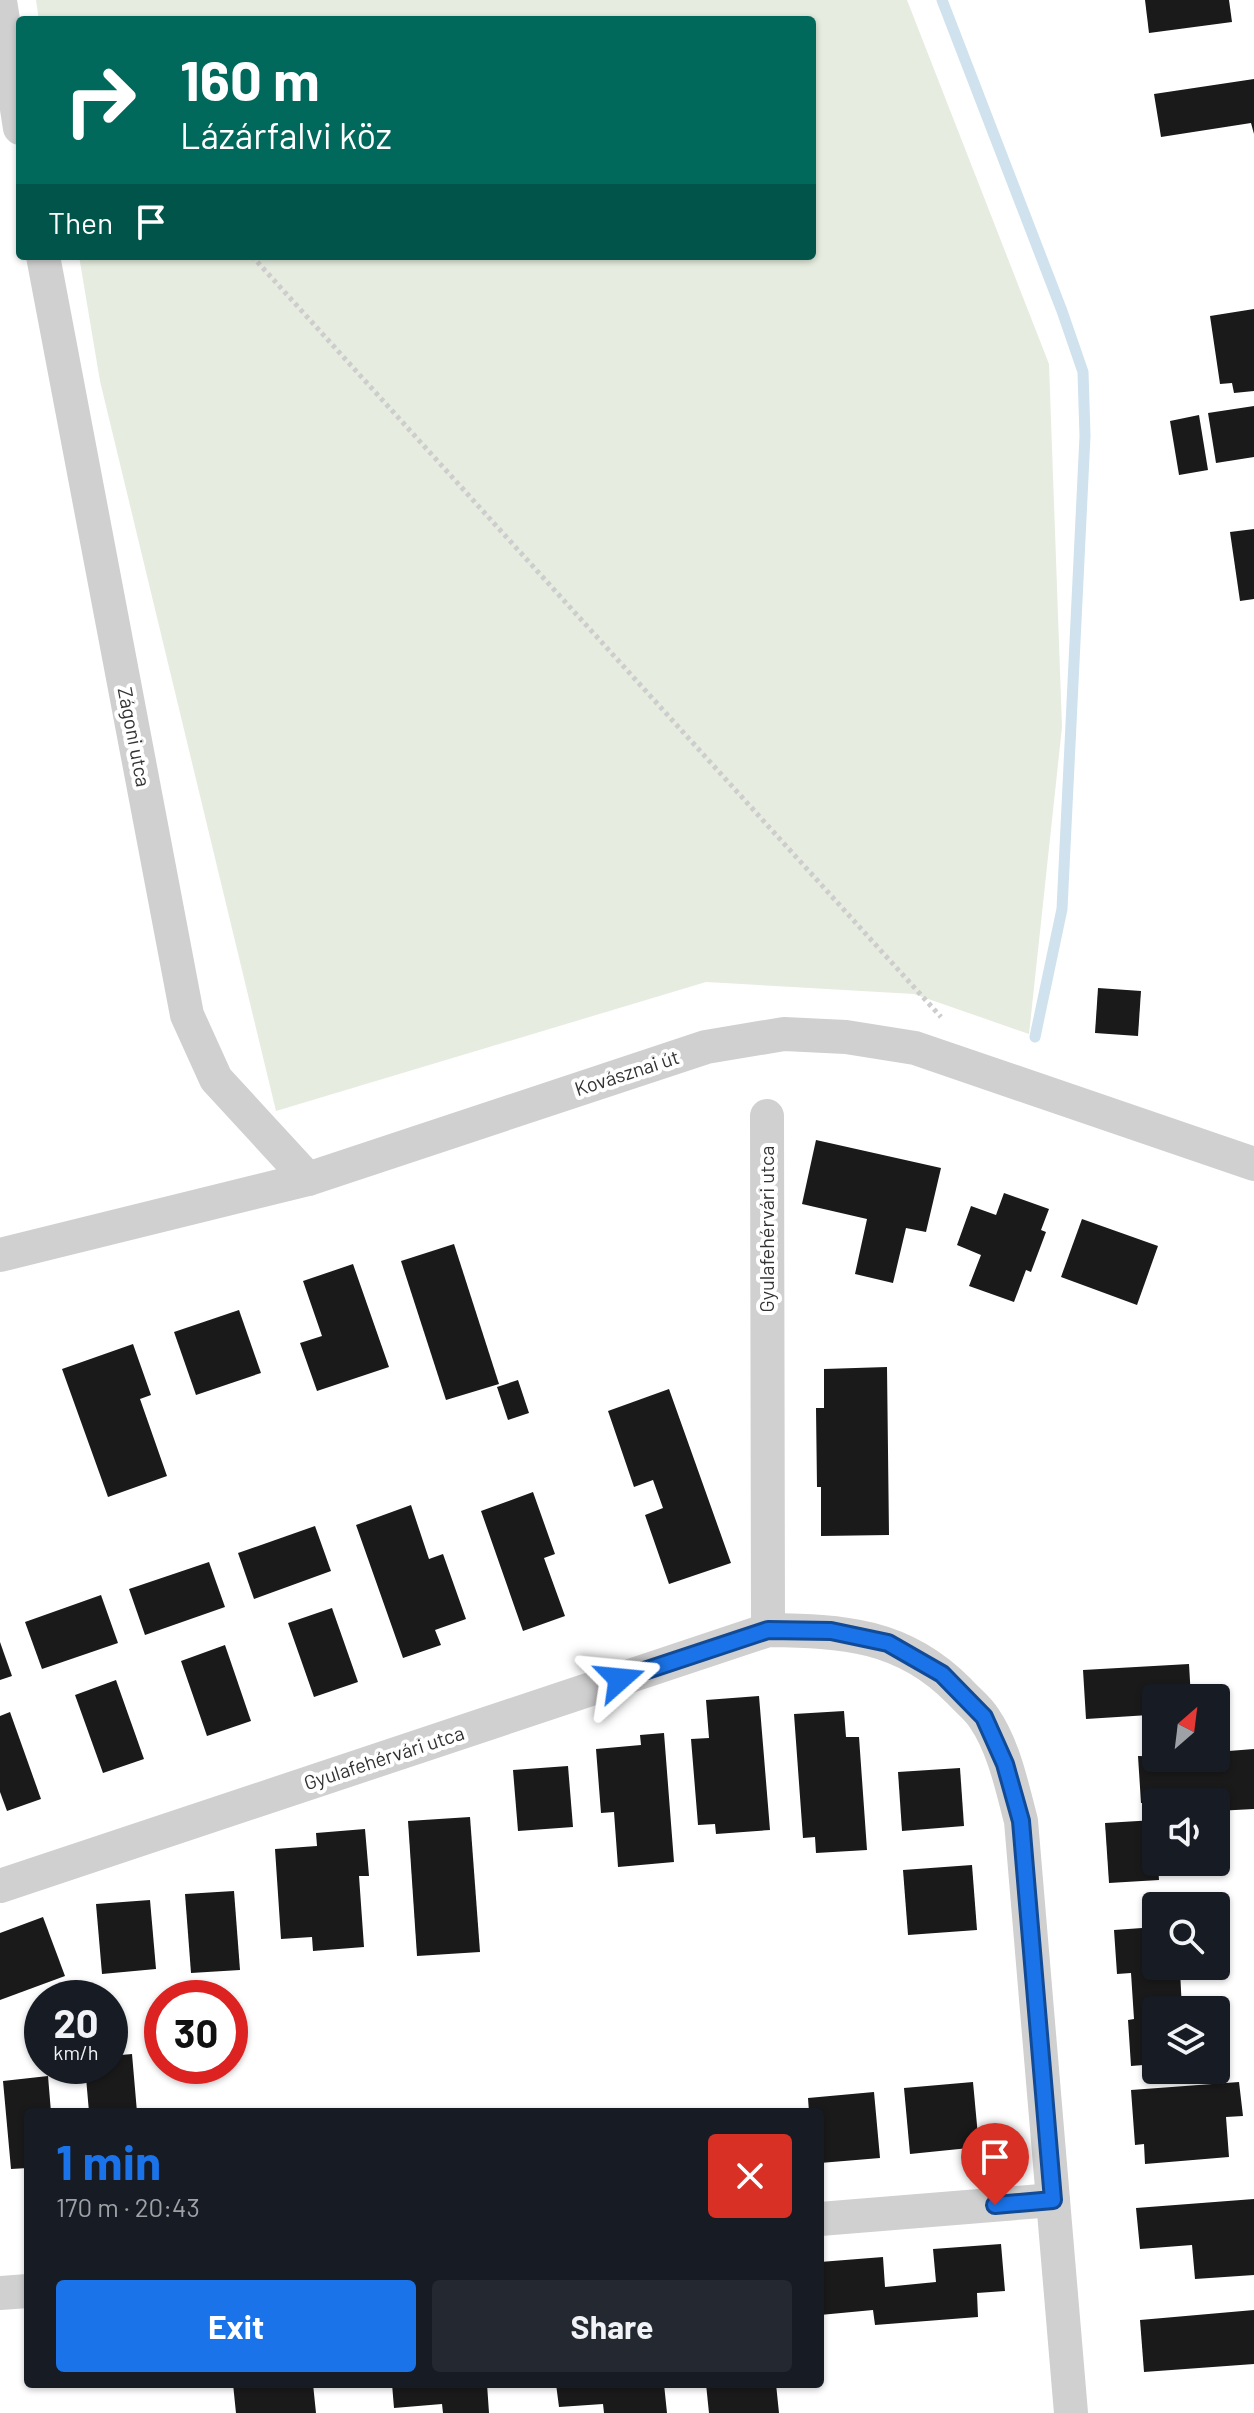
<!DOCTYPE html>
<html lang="en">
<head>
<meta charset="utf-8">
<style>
	body { margin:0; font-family:Barlow,sans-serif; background:#242831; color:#f1f3f6; height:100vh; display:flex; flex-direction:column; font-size:30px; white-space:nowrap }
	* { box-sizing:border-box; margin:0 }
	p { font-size:26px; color:#9ea1a6 }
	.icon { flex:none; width:44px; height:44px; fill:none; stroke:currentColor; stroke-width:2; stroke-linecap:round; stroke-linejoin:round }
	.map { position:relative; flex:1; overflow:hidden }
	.side { position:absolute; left:24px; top:2108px; width:800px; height:280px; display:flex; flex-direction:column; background:#171b24; border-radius:8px; box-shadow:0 2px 6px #0004 }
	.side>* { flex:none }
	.guide { position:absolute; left:16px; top:16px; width:800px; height:244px; border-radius:8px; box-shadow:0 2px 6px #0004; background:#00695c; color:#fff; overflow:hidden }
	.needle { width:52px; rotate:28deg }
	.fabs { position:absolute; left:1142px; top:1684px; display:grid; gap:16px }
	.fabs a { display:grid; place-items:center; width:88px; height:88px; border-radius:8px; background:#171b24; box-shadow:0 2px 6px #0004; font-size:40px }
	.speed { position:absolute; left:24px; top:1980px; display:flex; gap:16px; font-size:40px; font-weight:700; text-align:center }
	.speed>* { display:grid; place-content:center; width:104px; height:104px; border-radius:50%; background:#171b24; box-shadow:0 2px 6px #0004; line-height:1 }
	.speed small { font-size:20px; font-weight:400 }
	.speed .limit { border:12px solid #d22; background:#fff; color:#111 }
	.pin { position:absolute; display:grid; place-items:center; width:68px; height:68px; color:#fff; margin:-82px -34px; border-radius:50% 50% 50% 0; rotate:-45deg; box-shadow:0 0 8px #0007 }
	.pin .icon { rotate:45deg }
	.me { position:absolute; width:88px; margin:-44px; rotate:72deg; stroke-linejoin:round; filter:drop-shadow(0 0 6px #0008) }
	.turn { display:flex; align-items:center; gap:28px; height:168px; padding:0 32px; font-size:36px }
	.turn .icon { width:104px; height:104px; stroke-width:2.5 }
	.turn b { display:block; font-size:56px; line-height:68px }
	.then { display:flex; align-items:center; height:76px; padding:0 32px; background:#0003; gap:16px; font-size:30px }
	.round { display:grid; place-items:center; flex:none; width:84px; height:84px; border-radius:8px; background:#242831 }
	.headline { display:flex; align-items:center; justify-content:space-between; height:136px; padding:0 32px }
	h1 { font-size:48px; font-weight:700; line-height:60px; color:#1a73e8 }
	.button { display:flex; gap:16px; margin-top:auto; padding:16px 32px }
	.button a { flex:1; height:92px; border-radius:8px; background:#1a73e8; color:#fff; font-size:32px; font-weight:700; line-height:92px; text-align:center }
	.button a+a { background:#242831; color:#f1f3f6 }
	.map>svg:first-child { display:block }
	.green { fill:#e6ecdf }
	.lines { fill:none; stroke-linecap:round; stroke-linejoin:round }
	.stream { stroke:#cfe2ee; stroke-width:11 }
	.building { fill:#1a1a1a }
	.path { stroke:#cdcdcd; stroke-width:5; stroke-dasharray:4 4; stroke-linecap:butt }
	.street { stroke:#d0d0d0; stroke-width:34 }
	.route-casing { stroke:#114b97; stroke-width:20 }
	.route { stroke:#1a73e8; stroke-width:14 }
	.labels { text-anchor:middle; stroke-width:8; stroke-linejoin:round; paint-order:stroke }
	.street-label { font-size:20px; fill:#333; stroke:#fff }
</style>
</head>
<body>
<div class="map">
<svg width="1254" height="2413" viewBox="0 0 1254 2413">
	<rect width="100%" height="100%" fill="#fff"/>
	<polygon class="green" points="36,0 907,0 1049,364 1062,727 1029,1034 914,994 706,982 276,1111 100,381 79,256 812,256 812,20 39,20"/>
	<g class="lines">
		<polyline class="stream" points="942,0 1062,311 1083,372 1085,436 1062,909 1035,1037"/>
	</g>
	<g class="building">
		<polygon points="1145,0 1229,0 1232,22 1149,33"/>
		<polygon points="1254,79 1254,134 1251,123 1161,137 1154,94"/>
		<polygon points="1254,309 1254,391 1234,393 1232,383 1220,384 1210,316"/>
		<polygon points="1254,406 1254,457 1216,463 1208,413"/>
		<polygon points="1199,415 1208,470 1179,475 1170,421"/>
		<polygon points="1254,529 1254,599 1240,601 1230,532"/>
		<polygon points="1098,988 1141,991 1138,1036 1095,1033"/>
		<polygon points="816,1140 941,1168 926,1232 906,1228 893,1283 855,1274 867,1219 802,1204"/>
		<polygon points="1004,1193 1049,1209 1041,1230 1046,1232 1031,1272 1026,1270 1014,1302 969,1286 981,1255 957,1245 971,1206 996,1215"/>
		<polygon points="1082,1219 1158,1246 1137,1305 1061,1277"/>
		<polygon points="454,1244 499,1384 446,1400 401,1261"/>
		<polygon points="353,1264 389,1367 317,1391 300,1343 322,1336 303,1281"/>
		<polygon points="239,1310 261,1373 196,1395 174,1332"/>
		<polygon points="133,1344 151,1395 140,1399 167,1476 108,1497 62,1369"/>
		<polygon points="887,1367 889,1535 821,1536 821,1487 817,1487 816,1408 824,1408 824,1369"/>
		<polygon points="518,1380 529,1413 508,1420 497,1387"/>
		<polygon points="669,1389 731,1563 669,1584 645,1515 663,1508 653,1480 634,1487 608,1411"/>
		<polygon points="533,1492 555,1554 544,1558 565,1616 523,1631 481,1511"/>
		<polygon points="411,1505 429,1559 443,1554 466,1619 435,1630 441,1645 403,1658 356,1525"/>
		<polygon points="315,1526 331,1571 254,1599 238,1553"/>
		<polygon points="209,1562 225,1607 145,1635 129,1589"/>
		<polygon points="101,1595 118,1643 42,1669 25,1622"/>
		<polygon points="332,1608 358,1682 314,1697 288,1623"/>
		<polygon points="0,1642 12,1676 0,1680"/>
		<polygon points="225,1645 251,1721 207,1736 181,1661"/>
		<polygon points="1189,1664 1191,1698 1156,1698 1156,1734 1151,1735 1149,1715 1086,1719 1083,1670"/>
		<polygon points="116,1680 144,1759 103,1773 75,1695"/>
		<polygon points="759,1696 770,1830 716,1834 715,1824 698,1825 691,1739 709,1738 706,1700"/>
		<polygon points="844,1711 846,1737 859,1737 867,1850 816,1853 815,1837 803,1838 794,1714"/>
		<polygon points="10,1712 41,1799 7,1811 0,1792 0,1716"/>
		<polygon points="664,1733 674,1862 618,1867 614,1812 601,1813 596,1749 641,1745 640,1735"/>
		<polygon points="1254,1749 1254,1809 1216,1811 1216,1802 1141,1803 1138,1756 1216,1758 1216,1752"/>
		<polygon points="568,1766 573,1827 518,1831 513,1770"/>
		<polygon points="960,1768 964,1826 902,1831 898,1772"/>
		<polygon points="470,1817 480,1952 417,1956 408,1821"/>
		<polygon points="1155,1820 1159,1880 1109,1883 1105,1823"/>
		<polygon points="365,1829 369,1876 359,1876 364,1947 313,1951 312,1937 281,1939 275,1849 317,1846 316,1833"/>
		<polygon points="972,1865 977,1930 908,1935 903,1870"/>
		<polygon points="234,1891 240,1970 191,1973 185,1894"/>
		<polygon points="150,1900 156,1969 102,1974 96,1904"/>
		<polygon points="43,1917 65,1976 0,2000 0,1933"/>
		<polygon points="1216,1923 1221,1923 1224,1967 1216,1968"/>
		<polygon points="1156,1927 1156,1966 1209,1966 1209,1968 1180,1970 1182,2010 1156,2010 1156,2064 1131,2066 1128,2020 1134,2019 1131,1973 1117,1974 1114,1930"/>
		<polygon points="132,2054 137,2112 89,2112 85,2066 110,2066 110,2056"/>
		<polygon points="48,2076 51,2112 28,2112 28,2168 11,2169 3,2081"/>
		<polygon points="973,2082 979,2147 910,2154 904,2088"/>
		<polygon points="1239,2082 1243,2116 1226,2117 1229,2157 1145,2164 1144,2144 1135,2145 1131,2090"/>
		<polygon points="874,2092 880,2158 820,2163 820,2112 809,2112 808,2098"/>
		<polygon points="1254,2199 1254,2275 1195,2279 1192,2245 1140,2249 1136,2208"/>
		<polygon points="1001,2244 1005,2291 977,2293 978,2317 875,2325 873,2310 820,2315 820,2262 883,2257 885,2287 936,2282 933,2249"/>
		<polygon points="1254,2310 1254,2364 1144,2372 1140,2320"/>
		<polygon points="233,2384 313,2384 316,2413 236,2413"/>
		<polygon points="392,2384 487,2384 489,2413 443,2413 442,2404 394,2408"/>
		<polygon points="556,2384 664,2384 667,2413 604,2413 603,2404 559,2407"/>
		<polygon points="706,2384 776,2384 779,2413 709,2413"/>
	</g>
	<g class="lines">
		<polyline class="path" points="252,256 941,1017"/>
		<g class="street">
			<polyline points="0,1 20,128"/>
			<polyline points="43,256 187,1015 216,1079 308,1179"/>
			<polyline points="767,1116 768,1630"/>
			<polyline points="0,1255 308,1179 706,1047 784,1034 846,1037 915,1048 1254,1164"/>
			<path d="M0,1886L768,1630C843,1631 903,1634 959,1691C967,1700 978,1708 984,1718C1004,1747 1012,1787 1021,1821L1071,2413"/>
			<polyline points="820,2219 1053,2200"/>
			<polyline points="0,2293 28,2291"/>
		</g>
	</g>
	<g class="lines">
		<g class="route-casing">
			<polyline id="route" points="620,1679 768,1630 831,1631 888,1643 942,1674 984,1717 1005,1764 1021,1821 1053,2200 995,2205"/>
		</g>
		<use href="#route" class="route"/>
	</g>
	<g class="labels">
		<g class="street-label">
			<text transform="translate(134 737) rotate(79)" y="7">Zágoni utca</text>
			<text transform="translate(627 1073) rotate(-18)" y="7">Kovásznai út</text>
			<text transform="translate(767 1229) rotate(-90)" y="7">Gyulafehérvári utca</text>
			<text transform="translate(384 1758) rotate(-18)" y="7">Gyulafehérvári utca</text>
		</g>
	</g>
</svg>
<div class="fabs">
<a><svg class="needle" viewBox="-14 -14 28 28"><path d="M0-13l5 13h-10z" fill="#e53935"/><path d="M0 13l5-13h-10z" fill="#9ea1a6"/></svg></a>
<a><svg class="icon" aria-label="sound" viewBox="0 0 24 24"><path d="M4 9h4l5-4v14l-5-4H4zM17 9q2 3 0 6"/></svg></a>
<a><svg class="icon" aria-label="search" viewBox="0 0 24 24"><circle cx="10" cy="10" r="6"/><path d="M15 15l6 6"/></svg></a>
<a><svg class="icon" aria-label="layers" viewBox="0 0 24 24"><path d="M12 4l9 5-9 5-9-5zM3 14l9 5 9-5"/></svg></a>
</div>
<div class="speed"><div>20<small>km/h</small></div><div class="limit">30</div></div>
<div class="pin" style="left:995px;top:2205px;background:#d93025"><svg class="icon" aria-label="arrive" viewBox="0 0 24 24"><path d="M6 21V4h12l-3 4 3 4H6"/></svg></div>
<svg class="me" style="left:620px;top:1679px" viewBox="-20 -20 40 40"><path d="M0-17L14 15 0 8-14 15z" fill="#1a73e8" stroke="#fff" stroke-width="4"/></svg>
<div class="guide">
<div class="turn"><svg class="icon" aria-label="right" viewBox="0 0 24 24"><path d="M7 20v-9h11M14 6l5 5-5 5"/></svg><div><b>160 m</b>Lázárfalvi köz</div></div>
<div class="then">Then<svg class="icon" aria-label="arrive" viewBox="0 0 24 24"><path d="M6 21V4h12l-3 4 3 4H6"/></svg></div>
</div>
<section class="side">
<div class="headline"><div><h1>1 min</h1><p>170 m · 20:43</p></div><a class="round" style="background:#d93025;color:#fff"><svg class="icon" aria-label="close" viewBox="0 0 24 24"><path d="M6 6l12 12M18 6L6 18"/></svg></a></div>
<div class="button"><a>Exit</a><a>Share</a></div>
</section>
</div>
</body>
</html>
